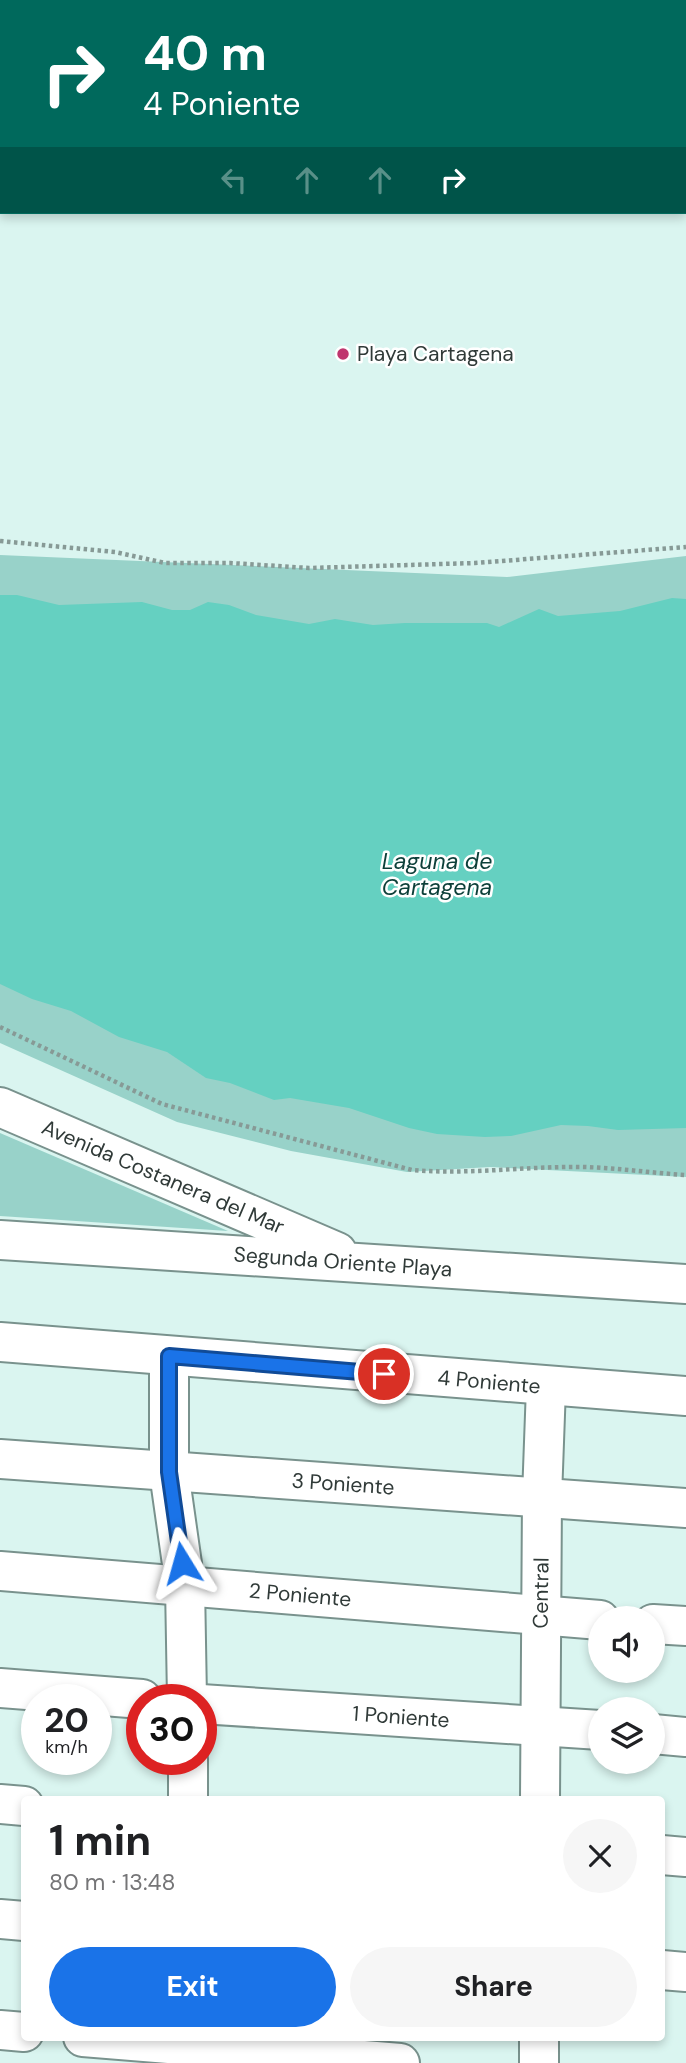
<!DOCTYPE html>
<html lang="en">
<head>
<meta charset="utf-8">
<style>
	body { margin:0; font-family:"DM Sans",sans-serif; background:#f6f6f6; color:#202124; height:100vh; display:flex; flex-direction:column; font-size:26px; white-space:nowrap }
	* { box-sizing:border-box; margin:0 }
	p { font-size:23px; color:#757577 }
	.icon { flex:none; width:38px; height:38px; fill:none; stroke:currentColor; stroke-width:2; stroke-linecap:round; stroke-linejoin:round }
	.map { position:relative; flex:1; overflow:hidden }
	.panel { position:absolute; left:21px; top:1796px; width:644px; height:245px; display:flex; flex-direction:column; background:#fff; border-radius:7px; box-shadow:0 4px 10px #0003 }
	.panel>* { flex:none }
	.banner { position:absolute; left:0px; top:0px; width:686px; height:214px; box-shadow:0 4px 10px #0003; background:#00695c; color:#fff; overflow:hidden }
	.controls { position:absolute; left:588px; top:1606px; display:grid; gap:14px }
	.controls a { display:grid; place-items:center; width:77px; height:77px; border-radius:50%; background:#fff; box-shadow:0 4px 10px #0003; font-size:35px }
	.speed { position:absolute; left:21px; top:1684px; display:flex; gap:14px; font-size:35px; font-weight:700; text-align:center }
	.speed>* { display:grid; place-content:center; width:91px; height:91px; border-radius:50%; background:#fff; box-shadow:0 4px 10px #0003; line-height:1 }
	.speed small { font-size:18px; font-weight:400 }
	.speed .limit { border:10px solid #d22; background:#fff; color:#111 }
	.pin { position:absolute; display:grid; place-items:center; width:60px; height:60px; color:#fff; margin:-30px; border:4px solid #fff; border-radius:50%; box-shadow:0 2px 7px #0007 }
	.me { position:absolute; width:77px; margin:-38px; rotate:352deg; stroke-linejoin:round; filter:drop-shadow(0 0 5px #0008) }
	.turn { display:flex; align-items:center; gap:24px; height:147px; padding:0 28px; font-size:32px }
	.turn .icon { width:91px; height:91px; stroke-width:2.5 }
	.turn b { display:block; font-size:49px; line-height:60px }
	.lanes { display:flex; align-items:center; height:66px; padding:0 28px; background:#0003; justify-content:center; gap:35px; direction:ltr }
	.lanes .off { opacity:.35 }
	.round { display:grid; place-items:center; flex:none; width:74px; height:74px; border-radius:37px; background:#f6f6f6 }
	.overview { display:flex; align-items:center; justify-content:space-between; height:119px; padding:0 28px }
	h1 { font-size:42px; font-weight:700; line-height:52px }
	.primary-button { display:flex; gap:14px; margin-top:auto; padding:14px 28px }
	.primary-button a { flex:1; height:80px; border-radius:42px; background:#1a73e8; color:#fff; font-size:28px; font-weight:700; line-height:80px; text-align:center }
	.primary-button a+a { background:#f6f6f6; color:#202124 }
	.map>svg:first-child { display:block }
	.green { fill:#98d2c9 }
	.water { fill:#65d0c1 }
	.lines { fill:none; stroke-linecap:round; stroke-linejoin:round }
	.minor-casing { stroke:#79928d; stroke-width:42 }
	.path { stroke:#879a96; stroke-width:4.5; stroke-dasharray:3.5 3.5; stroke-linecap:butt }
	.minor { stroke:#fff; stroke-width:38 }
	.route-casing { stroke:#114b97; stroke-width:18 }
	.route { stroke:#1a73e8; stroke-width:12 }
	.poi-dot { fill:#bf356e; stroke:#fff; stroke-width:2.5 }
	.labels { text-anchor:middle; stroke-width:5; stroke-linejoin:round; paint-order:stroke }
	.poi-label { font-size:21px; fill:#303a38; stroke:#fff; text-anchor:start }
	.street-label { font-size:21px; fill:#303a38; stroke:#fff }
	.water-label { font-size:23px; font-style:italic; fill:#0c3f39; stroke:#fff }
</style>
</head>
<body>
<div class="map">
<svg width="686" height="2063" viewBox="0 0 686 2063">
	<rect width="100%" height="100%" fill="#daf5f0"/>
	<g class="green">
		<polygon points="0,555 507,577 686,556 686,1177 490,1167 407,1172 291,1151 177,1122 0,1043"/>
		<polygon points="0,1133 228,1231 0,1216"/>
	</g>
	<g class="water">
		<polygon points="0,0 686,0 686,7 684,2 2,2 0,79"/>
		<polygon points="0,595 17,595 59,605 142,602 172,610 190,610 208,602 229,605 256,615 309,624 335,619 373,625 405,623 487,623 499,627 539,609 558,616 620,611 672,598 686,599 686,1128 618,1130 588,1126 561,1125 511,1136 485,1137 437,1134 409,1128 349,1108 290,1098 274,1100 230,1083 206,1078 167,1052 119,1037 71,1011 32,999 0,984"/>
	</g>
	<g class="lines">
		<g class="minor-casing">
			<g id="minor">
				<polyline points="0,1107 337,1252"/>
				<polyline points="0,1240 686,1284"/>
				<polyline points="0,1342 686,1396"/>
				<polyline points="169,1356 169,1472 185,1585 187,1699"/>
				<polyline points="0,1459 686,1508"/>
				<polyline points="0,1571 600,1620"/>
				<polyline points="653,1624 686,1626"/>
				<polyline points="0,1688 142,1699"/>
				<polyline points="201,1704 600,1730"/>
				<polyline points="653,1734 686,1737"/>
				<polyline points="188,1759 188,1799"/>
				<polyline points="540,1799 542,1497 546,1387"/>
				<polyline points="0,1804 24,1806"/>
				<polyline points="662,1855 686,1857"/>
				<polyline points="0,1919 24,1921"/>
				<polyline points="662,1970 686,1972"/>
				<polyline points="0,2030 24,2032"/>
				<polyline points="83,2037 400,2063"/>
				<polyline points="539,2037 539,2063"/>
			</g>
		</g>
		<g class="path">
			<polyline points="0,541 115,552 165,563 230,563 309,568 475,563 686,547"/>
			<path d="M0,1027L162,1104L412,1170C470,1175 526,1166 584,1167C618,1168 652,1173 686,1175"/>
		</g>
		<use href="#minor" class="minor"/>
	</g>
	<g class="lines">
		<g class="route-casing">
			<polyline id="route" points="182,1563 169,1472 169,1356 384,1374"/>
		</g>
		<use href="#route" class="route"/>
	</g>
	<circle class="poi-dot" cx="343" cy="354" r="7"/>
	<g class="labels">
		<g class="poi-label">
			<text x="357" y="361">Playa Cartagena</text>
		</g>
		<g class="street-label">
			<text transform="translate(163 1177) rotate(23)" y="7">Avenida Costanera del Mar</text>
			<text transform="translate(343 1262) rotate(4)" y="7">Segunda Oriente Playa</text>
			<text transform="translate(489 1382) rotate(5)" y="7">4 Poniente</text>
			<text transform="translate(343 1484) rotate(4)" y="7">3 Poniente</text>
			<text transform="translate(541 1593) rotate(-89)" y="7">Central</text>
			<text transform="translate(300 1595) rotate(5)" y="7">2 Poniente</text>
			<text transform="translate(401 1717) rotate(4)" y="7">1 Poniente</text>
		</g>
		<g class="water-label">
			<text x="437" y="869">Laguna de<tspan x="437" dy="26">Cartagena</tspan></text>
		</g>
	</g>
</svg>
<div class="controls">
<a><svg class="icon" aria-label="sound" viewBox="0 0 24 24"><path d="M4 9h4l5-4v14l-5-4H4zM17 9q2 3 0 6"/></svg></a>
<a><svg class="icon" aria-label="layers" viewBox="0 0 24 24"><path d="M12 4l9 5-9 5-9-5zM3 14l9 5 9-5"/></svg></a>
</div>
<div class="speed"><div>20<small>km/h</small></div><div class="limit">30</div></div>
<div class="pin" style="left:384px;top:1374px;background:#d93025"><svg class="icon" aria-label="arrive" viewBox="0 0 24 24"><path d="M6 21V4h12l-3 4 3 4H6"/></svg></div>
<svg class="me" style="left:182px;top:1563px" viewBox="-20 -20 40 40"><path d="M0-17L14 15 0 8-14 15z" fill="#1a73e8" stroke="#fff" stroke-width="4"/></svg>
<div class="banner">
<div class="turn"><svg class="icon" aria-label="right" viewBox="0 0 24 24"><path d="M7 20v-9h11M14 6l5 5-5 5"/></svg><div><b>40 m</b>4 Poniente</div></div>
<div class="lanes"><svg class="icon off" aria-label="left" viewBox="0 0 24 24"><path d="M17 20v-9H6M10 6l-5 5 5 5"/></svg><svg class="icon off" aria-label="ahead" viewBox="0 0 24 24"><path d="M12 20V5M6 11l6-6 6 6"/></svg><svg class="icon off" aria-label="ahead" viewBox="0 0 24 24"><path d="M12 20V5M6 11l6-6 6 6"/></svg><svg class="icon" aria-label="right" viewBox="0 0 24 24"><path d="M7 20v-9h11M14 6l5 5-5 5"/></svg></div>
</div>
<section class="panel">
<div class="overview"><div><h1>1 min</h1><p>80 m · 13:48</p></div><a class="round"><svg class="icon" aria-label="close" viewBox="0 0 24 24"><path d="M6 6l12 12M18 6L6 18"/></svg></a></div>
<div class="primary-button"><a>Exit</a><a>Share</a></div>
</section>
</div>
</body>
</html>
